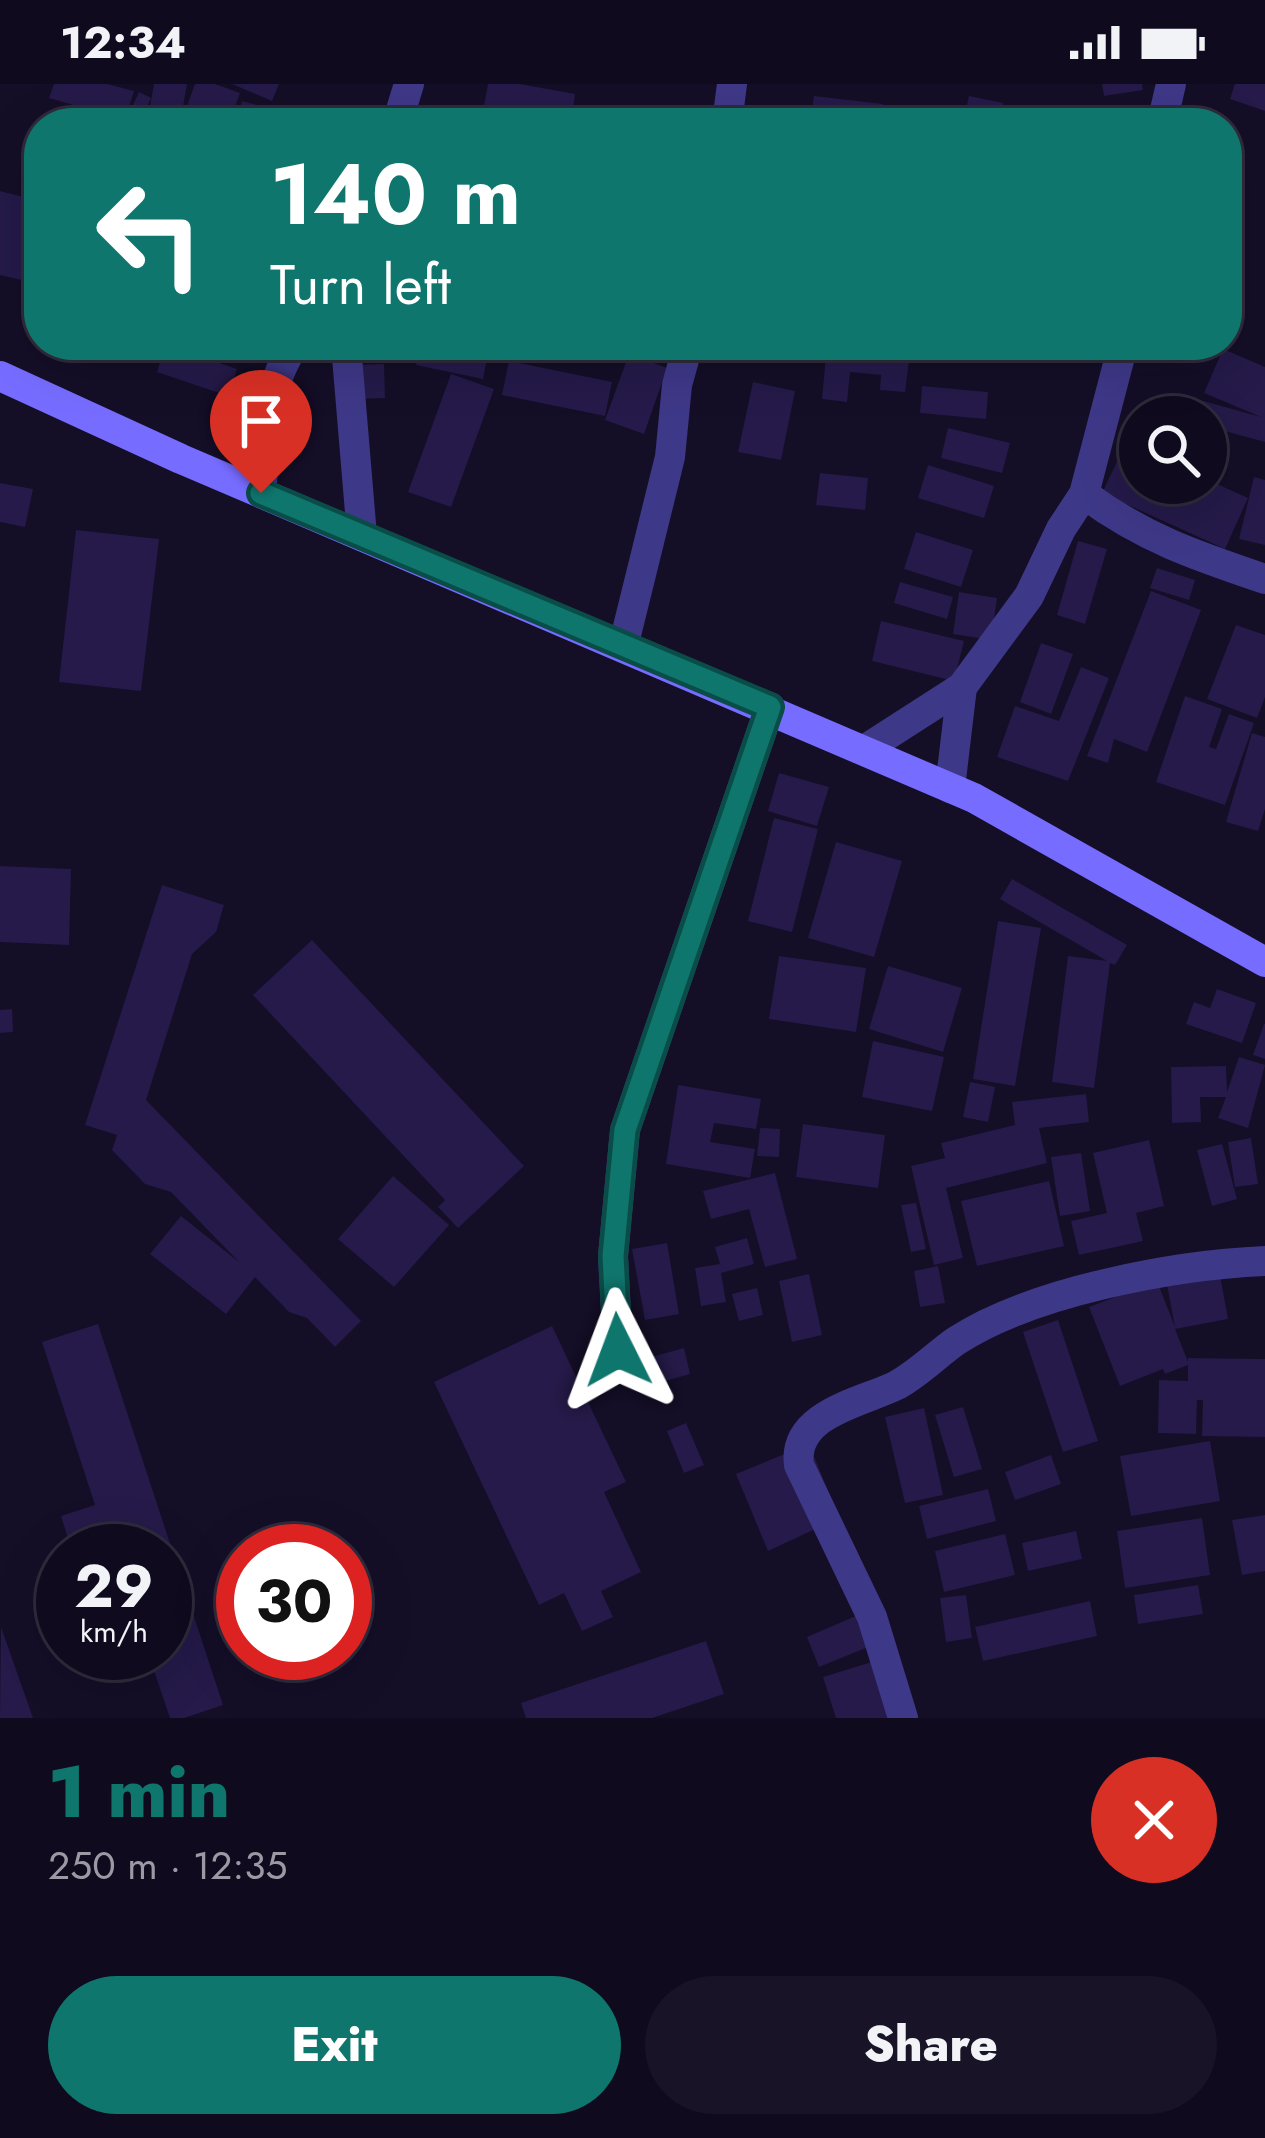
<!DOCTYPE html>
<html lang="en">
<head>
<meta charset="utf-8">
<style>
	body { margin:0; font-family:Jost,sans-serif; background:#181326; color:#f1f3f6; height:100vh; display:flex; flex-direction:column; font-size:45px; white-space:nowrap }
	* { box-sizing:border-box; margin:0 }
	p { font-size:39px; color:#9b9aa4 }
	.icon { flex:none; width:66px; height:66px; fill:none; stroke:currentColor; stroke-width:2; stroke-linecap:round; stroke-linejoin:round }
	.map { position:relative; height:1634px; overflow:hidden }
	.side { display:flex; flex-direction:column; background:#0f0a1d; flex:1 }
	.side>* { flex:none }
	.hud { position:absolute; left:24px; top:24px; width:1218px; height:252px; border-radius:48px; box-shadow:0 12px 48px #0002,0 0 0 3px #2f2b3b; background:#0f766e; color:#fff; overflow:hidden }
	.fabs { position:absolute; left:1119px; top:312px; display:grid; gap:24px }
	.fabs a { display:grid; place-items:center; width:108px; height:108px; border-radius:50%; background:#0f0a1d; box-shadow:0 12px 48px #0002,0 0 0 3px #2f2b3b; font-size:60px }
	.speed { position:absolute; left:36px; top:1440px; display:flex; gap:24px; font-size:60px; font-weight:700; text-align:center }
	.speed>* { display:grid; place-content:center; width:156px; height:156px; border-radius:50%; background:#0f0a1d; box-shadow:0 12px 48px #0002,0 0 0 3px #2f2b3b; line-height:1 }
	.speed small { font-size:30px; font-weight:400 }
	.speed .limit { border:18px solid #d22; background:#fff; color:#111 }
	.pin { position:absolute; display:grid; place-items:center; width:102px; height:102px; color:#fff; margin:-123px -51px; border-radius:50% 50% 50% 0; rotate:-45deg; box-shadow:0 0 12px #0007 }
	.pin .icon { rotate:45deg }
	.me { position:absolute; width:132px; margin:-66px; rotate:357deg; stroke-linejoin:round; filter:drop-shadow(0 0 9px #0008) }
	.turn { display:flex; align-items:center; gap:42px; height:252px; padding:0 48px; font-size:54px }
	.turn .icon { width:156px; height:156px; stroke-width:2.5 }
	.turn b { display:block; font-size:84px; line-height:102px }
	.round { display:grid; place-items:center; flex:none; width:126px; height:126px; border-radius:63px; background:#181326 }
	.overview { display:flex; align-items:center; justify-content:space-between; height:204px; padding:0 48px }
	h1 { font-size:72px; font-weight:800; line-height:90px; color:#0f766e }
	.cta { display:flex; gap:24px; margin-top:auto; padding:24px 48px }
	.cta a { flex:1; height:138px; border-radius:72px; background:#0f766e; color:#fff; font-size:48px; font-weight:800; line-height:138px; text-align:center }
	.cta a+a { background:#181326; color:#f1f3f6 }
	.status { display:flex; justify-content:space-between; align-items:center; height:84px; padding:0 60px; background:#0f0a1d; direction:ltr }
	.status svg { height:33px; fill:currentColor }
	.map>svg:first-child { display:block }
	.building { fill:#251a49 }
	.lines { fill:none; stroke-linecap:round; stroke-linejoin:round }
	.street { stroke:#3e3888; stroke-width:30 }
	.secondary { stroke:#766cff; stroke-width:30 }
	.route-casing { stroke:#0a4d48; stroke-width:30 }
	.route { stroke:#0f766e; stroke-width:21 }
</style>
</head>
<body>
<div class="status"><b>12:34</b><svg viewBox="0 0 49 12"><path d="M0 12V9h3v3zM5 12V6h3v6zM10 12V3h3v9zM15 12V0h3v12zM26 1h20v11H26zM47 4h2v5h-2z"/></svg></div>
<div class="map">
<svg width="1265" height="1634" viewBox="0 0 1265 1634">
	<rect width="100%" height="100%" fill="#140e27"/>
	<g class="building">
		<polygon points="54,0 107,0 134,7 125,36 49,14"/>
		<polygon points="154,0 187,0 180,39 147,39"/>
		<polygon points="195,0 215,0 240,9 229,39 211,34 209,39 181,39"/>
		<polygon points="232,0 279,0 272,17"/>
		<polygon points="488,0 520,0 575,10 571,39 500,30 529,39 488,39 490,28 483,27"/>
		<polygon points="1102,0 1142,0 1143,6 1104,12"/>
		<polygon points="1235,0 1265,0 1265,27 1230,15"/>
		<polygon points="139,8 151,14 139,39 134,39 126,36"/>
		<polygon points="814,12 883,20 880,39 810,39"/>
		<polygon points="969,12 1003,19 998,39 963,39"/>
		<polygon points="242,17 309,35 308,39 236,39"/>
		<polygon points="902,31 940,36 940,39 901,39"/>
		<polygon points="0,107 39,117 39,147 26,197 0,191"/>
		<polygon points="131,261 164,261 162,269"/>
		<polygon points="166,261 237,285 228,312 157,288"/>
		<polygon points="214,261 281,261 278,278 213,267"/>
		<polygon points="420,261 489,264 483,295 416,281"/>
		<polygon points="641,261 676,261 672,272"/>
		<polygon points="827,261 911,261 905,308 880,306 881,291 850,288 847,318 822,315"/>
		<polygon points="1223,265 1265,283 1265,358 1206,342 1206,333 1195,333 1200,316 1261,333 1204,309"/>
		<polygon points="629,270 667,284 644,350 605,336"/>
		<polygon points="509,277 612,298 605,332 502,311"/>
		<polygon points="384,280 385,314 357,315 356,281"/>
		<polygon points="451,290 494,305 451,423 408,408"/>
		<polygon points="753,298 795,307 781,376 738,368"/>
		<polygon points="922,302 988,308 986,335 920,329"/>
		<polygon points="948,344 1010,359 1002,389 941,374"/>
		<polygon points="1126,359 1140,365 1140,399 1206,399 1206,395 1248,414 1225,465 1102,409"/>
		<polygon points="928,381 994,402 984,434 918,414"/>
		<polygon points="820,389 868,394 865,426 816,421"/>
		<polygon points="1254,393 1265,396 1265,461 1239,455"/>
		<polygon points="0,399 33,405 25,443 0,438"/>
		<polygon points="76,446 159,455 141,607 59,598"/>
		<polygon points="916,448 973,466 961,503 904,485"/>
		<polygon points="1078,457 1107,465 1085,540 1057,531"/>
		<polygon points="1157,484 1195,496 1189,516 1150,504"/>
		<polygon points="900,498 953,513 947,535 894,519"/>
		<polygon points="1151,507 1201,526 1147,668 1114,655 1108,679 1087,672"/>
		<polygon points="959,508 997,514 991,556 953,550"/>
		<polygon points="881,537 964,557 954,597 872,577"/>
		<polygon points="1236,541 1265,551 1265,613 1257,634 1207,615"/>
		<polygon points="1041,559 1073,570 1051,630 1020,618"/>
		<polygon points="1081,583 1109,594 1068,697 997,673 1015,622 1059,637"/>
		<polygon points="1185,612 1222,625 1209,663 1216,665 1229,630 1254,639 1225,721 1156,698"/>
		<polygon points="1252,649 1265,653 1265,725 1258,747 1226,738"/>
		<polygon points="779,689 829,703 817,742 768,727"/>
		<polygon points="774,734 818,745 792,848 748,837"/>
		<polygon points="836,758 902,777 874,873 808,854"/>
		<polygon points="0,782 71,785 69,861 0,858"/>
		<polygon points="1012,795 1127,861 1115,881 1110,879 1094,1004 1052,998 1068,872 1107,877 1000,815"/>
		<polygon points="162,801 224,821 216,848 192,870 146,1016 361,1237 335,1263 307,1234 289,1228 255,1193 226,1230 150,1170 181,1132 239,1178 171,1108 145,1100 112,1066 117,1051 85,1041"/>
		<polygon points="998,837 1041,844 1015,1002 973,995"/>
		<polygon points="312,856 524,1082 458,1144 438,1123 445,1116 253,911"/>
		<polygon points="779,872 866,884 856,948 769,935"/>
		<polygon points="888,882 962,904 943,968 869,945"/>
		<polygon points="1217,905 1256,919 1242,959 1186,940 1194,918 1210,924"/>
		<polygon points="12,925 13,948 0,949 0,926"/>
		<polygon points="1264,940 1265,940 1265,975 1253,971"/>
		<polygon points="873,957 944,973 932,1027 862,1013"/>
		<polygon points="1239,973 1265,981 1248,1044 1218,1034 1226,1013 1200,1013 1201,1038 1172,1039 1171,983 1226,982 1227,1008"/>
		<polygon points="970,998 995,1003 988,1038 963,1033"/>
		<polygon points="678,1001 761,1015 756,1045 714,1039 710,1058 755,1065 750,1094 666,1080"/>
		<polygon points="1086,1010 1089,1038 1039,1044 1047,1079 946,1104 963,1174 934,1181 911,1082 945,1074 941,1059 1015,1041 1012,1018"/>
		<polygon points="803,1040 885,1051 878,1104 796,1093"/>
		<polygon points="760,1044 780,1045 779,1073 757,1072"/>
		<polygon points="1251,1054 1258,1100 1235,1103 1228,1058"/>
		<polygon points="1149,1056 1164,1122 1136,1129 1143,1157 1079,1171 1071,1137 1107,1129 1093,1069"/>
		<polygon points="1222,1060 1237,1115 1212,1122 1197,1066"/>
		<polygon points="1081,1069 1090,1127 1060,1132 1051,1073"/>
		<polygon points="775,1089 797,1175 765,1183 749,1125 711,1135 703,1107"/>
		<polygon points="393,1092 449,1141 394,1203 338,1155"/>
		<polygon points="1049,1097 1064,1162 977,1182 961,1117"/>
		<polygon points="916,1119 926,1165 911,1168 901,1121"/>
		<polygon points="747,1154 754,1180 721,1189 726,1218 701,1222 695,1184 720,1180 715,1163"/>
		<polygon points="667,1159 679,1230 645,1236 632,1165"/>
		<polygon points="938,1182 945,1219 920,1223 914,1187"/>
		<polygon points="1219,1186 1228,1235 1175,1245 1188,1278 1188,1274 1265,1275 1265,1353 1202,1352 1203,1316 1197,1316 1196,1350 1158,1349 1159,1296 1188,1297 1188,1281 1165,1290 1163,1285 1120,1302 1089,1223 1157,1197 1175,1243 1166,1195"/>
		<polygon points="809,1190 822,1251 792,1258 779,1197"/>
		<polygon points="757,1204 763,1231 739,1237 732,1210"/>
		<polygon points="1058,1236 1098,1357 1063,1368 1023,1248"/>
		<polygon points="98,1240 223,1621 184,1634 170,1634 148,1569 165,1569 165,1467 72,1467 61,1432 95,1421 42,1258"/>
		<polygon points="552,1242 626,1398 604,1408 641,1488 601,1507 613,1533 582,1547 564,1509 539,1521 434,1298"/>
		<polygon points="684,1264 690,1290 655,1300 648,1274"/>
		<polygon points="963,1323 982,1385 954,1393 935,1331"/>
		<polygon points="924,1324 943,1411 905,1419 885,1333"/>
		<polygon points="686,1339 704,1381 684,1389 667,1347"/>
		<polygon points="1210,1357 1220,1417 1131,1432 1120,1372"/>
		<polygon points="809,1360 839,1434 768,1467 736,1390"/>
		<polygon points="1051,1371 1061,1400 1015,1416 1005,1388"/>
		<polygon points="988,1405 996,1437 927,1455 919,1422"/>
		<polygon points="1265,1431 1265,1487 1242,1491 1232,1436"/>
		<polygon points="1202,1434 1210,1491 1125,1504 1117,1447"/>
		<polygon points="1076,1447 1082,1475 1028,1487 1022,1459"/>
		<polygon points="1005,1450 1015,1491 944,1508 935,1467"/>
		<polygon points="1198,1501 1203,1530 1138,1540 1134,1511"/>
		<polygon points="966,1511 972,1554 946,1558 940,1514"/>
		<polygon points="1090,1517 1097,1552 983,1577 975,1543"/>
		<polygon points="865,1528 878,1559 819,1583 807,1553"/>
		<polygon points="1,1543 33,1634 0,1634"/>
		<polygon points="706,1557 724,1610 652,1634 526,1634 521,1619"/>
		<polygon points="885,1574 894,1634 836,1634 823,1593"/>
	</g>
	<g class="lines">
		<g class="street">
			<polyline points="397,39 409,0"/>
			<polyline points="727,39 732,0"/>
			<polyline points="1162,39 1171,0"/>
			<polyline points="346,261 362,452"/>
			<path d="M261,409C266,361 265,300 295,261"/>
			<path d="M1084,410C1143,454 1197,472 1265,495"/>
			<polyline points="623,563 670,373 677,301 688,261"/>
			<polyline points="864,666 962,603 1029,512 1061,445 1084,410 1123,261"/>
			<polyline points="950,704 962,603"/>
			<polyline points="618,1266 613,1172 625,1046 770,623"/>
			<path d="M903,1634L872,1533L799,1381C792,1329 864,1318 897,1301C919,1289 936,1271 956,1257C1033,1207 1175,1181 1265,1177"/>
		</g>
		<polyline class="secondary" points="0,292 181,375 974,714 1265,878"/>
	</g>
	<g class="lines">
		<g class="route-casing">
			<polyline id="route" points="261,409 770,623 625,1046 613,1172 618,1266"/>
		</g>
		<use href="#route" class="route"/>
	</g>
</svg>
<div class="fabs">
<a><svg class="icon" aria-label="search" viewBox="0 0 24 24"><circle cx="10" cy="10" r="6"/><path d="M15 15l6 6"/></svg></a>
</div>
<div class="speed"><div>29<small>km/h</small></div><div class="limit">30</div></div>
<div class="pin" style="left:261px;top:409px;background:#d93025"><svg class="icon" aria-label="arrive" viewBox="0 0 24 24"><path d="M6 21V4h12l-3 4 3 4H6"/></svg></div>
<svg class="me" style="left:618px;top:1266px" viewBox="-20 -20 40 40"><path d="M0-17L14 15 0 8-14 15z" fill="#0f766e" stroke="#fff" stroke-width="4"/></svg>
<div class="hud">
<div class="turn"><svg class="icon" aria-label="left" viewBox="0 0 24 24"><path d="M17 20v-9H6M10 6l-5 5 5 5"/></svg><div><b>140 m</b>Turn left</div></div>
</div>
</div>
<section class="side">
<div class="overview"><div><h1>1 min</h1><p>250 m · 12:35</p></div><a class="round" style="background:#d93025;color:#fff"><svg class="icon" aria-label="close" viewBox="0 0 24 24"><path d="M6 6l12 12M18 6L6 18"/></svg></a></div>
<div class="cta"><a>Exit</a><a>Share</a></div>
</section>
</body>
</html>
